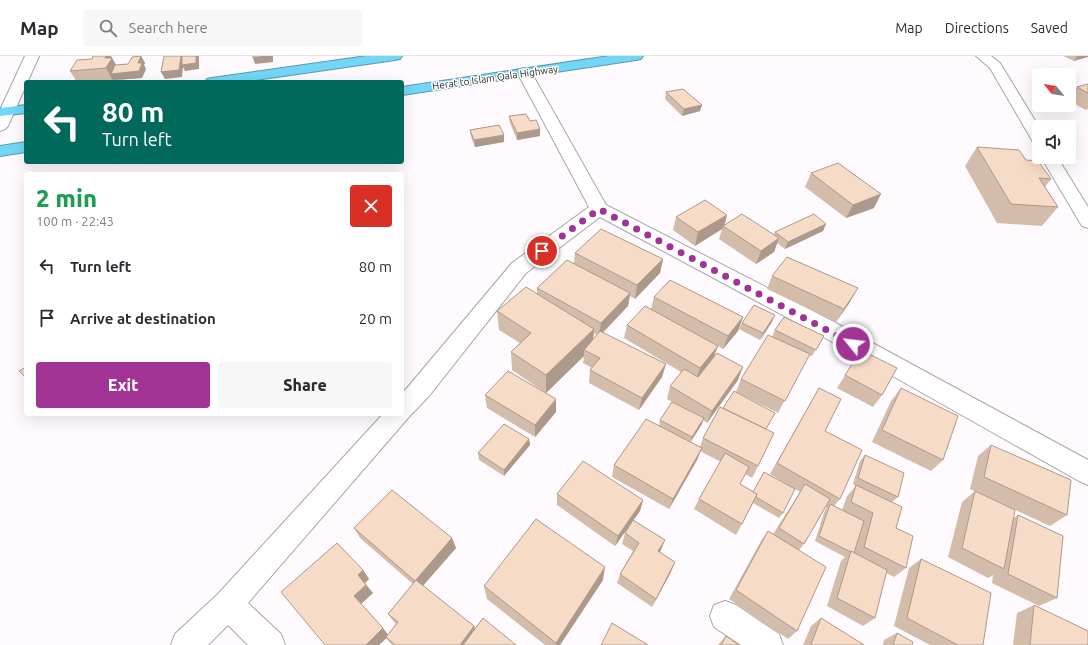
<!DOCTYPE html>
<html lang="en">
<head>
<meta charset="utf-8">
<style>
	body { margin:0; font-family:Ubuntu,sans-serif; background:#f7f7f7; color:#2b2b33; height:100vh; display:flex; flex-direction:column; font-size:15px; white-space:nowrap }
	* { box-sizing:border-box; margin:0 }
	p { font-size:13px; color:#7c7c81 }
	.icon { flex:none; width:22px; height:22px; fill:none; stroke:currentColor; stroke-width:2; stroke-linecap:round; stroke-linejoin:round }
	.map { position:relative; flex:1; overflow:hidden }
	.side { position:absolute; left:24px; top:116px; width:380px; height:244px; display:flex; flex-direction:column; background:#fff; border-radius:4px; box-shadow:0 4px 16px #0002 }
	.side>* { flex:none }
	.banner { position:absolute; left:24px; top:24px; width:380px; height:84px; border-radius:4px; box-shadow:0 4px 16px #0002; background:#00695c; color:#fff; overflow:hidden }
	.needle { width:26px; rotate:300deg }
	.controls { position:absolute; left:1032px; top:12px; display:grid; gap:8px }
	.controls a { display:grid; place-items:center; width:44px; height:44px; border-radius:4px; background:#fff; box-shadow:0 4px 16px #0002; font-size:20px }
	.pin { position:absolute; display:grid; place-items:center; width:34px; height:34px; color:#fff; margin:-17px; border:2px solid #fff; border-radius:50%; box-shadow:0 1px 4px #0007 }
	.me { position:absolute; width:44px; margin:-22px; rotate:299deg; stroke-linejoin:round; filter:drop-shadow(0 0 3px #0008) }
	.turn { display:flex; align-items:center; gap:14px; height:84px; padding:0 12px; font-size:18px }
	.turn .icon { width:52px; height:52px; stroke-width:2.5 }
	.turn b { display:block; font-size:28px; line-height:34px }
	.round { display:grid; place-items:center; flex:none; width:42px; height:42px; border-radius:4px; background:#f7f7f7 }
	.head { display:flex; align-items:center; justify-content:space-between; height:68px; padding:0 12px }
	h1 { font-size:24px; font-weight:800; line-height:30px; color:#1e9e55 }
	.cta { display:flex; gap:8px; margin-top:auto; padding:8px 12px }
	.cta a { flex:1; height:46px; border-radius:4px; background:#a03393; color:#fff; font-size:16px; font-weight:800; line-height:46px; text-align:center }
	.cta a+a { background:#f7f7f7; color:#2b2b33 }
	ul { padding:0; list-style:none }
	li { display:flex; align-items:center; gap:12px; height:52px; padding:0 12px }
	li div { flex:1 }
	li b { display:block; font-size:15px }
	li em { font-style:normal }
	header { display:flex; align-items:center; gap:24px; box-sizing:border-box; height:56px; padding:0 20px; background:#fff; border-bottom:1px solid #e1e1e2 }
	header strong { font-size:19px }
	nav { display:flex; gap:22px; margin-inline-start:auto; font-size:14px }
	.search { width:280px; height:36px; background:#f7f7f7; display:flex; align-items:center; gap:10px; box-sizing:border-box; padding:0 14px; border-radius:4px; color:#7c7c81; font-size:15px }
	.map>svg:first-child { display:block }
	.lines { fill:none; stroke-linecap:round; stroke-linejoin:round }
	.minor-casing { stroke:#a9a5a9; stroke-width:2 }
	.highway-casing { stroke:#599aaf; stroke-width:2 }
	.minor { fill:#fff; fill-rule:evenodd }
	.highway { fill:#72d7f6; fill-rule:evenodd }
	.wall { fill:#d4bcaa; fill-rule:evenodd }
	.shaded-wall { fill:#ac998b }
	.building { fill:#f6dbc6; stroke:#ac998b }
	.route { stroke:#a03393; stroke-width:7; stroke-dasharray:0 12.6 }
	.labels { text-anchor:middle; stroke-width:3; stroke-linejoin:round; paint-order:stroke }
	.far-street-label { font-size:10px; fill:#2b292b; stroke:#fff }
</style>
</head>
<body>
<header>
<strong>Map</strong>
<div class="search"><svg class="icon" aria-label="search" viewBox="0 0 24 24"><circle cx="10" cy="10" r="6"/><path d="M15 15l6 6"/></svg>Search here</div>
<nav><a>Map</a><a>Directions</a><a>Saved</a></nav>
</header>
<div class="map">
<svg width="1088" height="589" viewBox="0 0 1088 589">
	<rect width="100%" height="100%" fill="#fefafe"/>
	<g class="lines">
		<g class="minor-casing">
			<g id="minor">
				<polygon points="25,0 39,0 8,70 5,73 0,75 0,54"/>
				<polygon points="976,0 991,0 1000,7 1039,71 1039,88 1033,86 990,12"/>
				<polygon points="524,12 529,13 531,16 606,149 834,266 1088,404 1088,429 1079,425 818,278 600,161 526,217 429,340 408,362 248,547 281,578 285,589 248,589 228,569 208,589 171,589 175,578 218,538 383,358 402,358 402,338 512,207 589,151 517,16 519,13"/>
				<polygon points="1041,101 1057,101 1088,151 1088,172 1082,170"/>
				<polygon points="725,545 736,549 779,578 783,589 741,589 714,571 710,560 714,549"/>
			</g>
		</g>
		<g class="highway-casing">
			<g id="highway">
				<polygon points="367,0 402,0 400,3 395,4 241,26 205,26 207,23 212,22"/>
				<polygon points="609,0 643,0 641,3 636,4 402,39 402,31"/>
				<polygon points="26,49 26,57 0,60 0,52"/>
				<polygon points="26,86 26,96 0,100 0,90"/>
			</g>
		</g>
		<use href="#minor" class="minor"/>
		<use href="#highway" class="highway"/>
	</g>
	<g class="wall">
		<polygon points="141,0 145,7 144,9 146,13 142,22 115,24 114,23 113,25 98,26 77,26 70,15 116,8 116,9 128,8"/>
		<polygon points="1063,0 1088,0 1074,5"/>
		<polygon points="1088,28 1088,53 1086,54 1069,45 1069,43 1077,31"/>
		<polygon points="666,36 700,55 682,60 665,43"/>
		<polygon points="509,60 530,65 540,80 517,84 510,67"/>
		<polygon points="470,74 504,79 504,86 475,91 471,81"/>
		<polygon points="977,91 1026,104 1051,123 1045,131 1058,151 1042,170 997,167 965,110"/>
		<polygon points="811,117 874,152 846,162 805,131"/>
		<polygon points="727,159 725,168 774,179 775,176 826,168 823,175 785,193 777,187 774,196 756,208 719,183 722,173 695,190 673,174 676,161"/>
		<path d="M575,197L663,203L660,217L635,243L630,240L628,250L603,277L666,308L662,321L639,354L589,327L590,314L592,312L583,307L584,300L546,337L512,314L511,296L520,287L499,274L497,255L537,238V232L574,207ZM594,277L597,279L593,284Z"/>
		<polygon points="772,220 850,246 836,266 767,233"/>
		<polygon points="654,241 743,261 738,275 723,293 716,289 714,301 738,324 707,367 703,364 702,368 690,386 700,391 703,382 766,373 758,410 752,422 745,418 740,428 753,436 764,416 783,457 779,462 753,447 742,468 736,479 694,453 699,443 721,406 700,395 697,404 669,453 612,421 614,409 659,370 660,364 672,346 667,343 670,330 681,316 624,282 627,269 651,253"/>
		<polygon points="772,266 760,284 739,273 742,267"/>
		<polygon points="775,274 824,280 812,300 809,299 778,357 736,336 741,323 782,286 772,281"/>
		<polygon points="861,294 882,339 873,351 837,332"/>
		<polygon points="819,332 825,375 840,443 834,450 842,454 847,440 856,430 853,428 860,405 865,399 898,441 892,446 896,472 906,512 894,521 886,517 875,562 863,570 827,550 841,505 845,501 815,485 825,454 827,452 826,451 804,488 799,494 797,575 788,583 729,543 761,485 768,475 773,478 800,436 770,418"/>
		<polygon points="901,332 943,404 931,415 872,386 891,345"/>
		<polygon points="485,339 556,356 535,381 487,352"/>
		<polygon points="529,383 530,389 504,420 479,404 478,397"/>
		<polygon points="991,389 1067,459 1050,470 970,433 978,400"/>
		<polygon points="975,435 1014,462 1018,459 1057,542 1039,550 992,527 993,519 988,522 948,501 962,446"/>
		<polygon points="557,438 643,444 640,455 633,464 661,494 660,496 671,516 652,551 617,527 620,518 633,495 622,488 625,477 629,470 615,490 557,449"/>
		<polygon points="354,472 452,482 456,492 423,530 474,570 475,573 516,589 392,589 386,582 379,589 325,589 363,514 369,523 365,527 373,537 361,548 388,579 396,568 394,566 388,558 413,528 360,482"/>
		<polygon points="921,503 983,589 930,589 894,570 909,512"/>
		<polygon points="603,524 560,589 545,589 487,543 484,530"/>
		<polygon points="1034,549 1088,589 1013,589 1017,557"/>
		<polygon points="821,562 864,589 803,589 811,570"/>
		<polygon points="897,577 893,589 883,589 884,584"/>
		<polygon points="726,580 739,589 718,589"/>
	</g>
	<g class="shaded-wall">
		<polygon points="106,0 111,0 119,14 138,7 141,0 145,7 144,9 146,13 142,22 115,24 114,23 113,25 106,12 105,2"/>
		<polygon points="181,0 199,0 199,13 185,15 183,11 182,21 165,23 161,16"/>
		<polygon points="266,0 273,0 273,6 255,8 253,2"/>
		<polygon points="1077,0 1088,0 1088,1 1074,5"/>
		<polygon points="702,49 700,55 682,60 684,53"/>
		<polygon points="540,73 540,80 517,84 517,77"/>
		<polygon points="504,79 504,86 475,91 474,84"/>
		<polygon points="881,138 874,152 846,162 853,149"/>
		<polygon points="727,159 724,170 723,170 722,173 695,190 698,176"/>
		<polygon points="826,168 823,175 785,193 788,186"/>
		<polygon points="779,182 774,196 756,208 761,195"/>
		<polygon points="663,203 660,217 635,243 637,229"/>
		<polygon points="858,232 850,246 836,266 844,253"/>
		<polygon points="630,237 628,250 599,280 601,267"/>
		<polygon points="775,259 772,266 760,284 763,277"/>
		<polygon points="743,261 738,275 723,293 728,280"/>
		<polygon points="594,273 592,291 584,294 584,300 546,337 546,319"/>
		<polygon points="718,290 713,303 696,324 700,312"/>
		<polygon points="666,308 662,321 639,354 642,342"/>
		<polygon points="743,311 738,324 707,367 712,355"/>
		<polygon points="556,343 556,356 535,381 535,369"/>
		<polygon points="704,362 702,368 690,387 692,381"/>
		<polygon points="529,383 530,389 504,420 504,414"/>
		<polygon points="702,392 697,404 669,453 673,443"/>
		<polygon points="643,444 640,455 615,490 618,480"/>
		<polygon points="452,482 456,492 419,534 415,525"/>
		<polygon points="665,484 661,494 655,505 658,495"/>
		<polygon points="675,506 671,516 652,551 656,543"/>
		<polygon points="605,511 603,524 560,589 555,589 556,587"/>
		<polygon points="363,514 369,523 364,528 358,519"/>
		<polygon points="366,529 373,537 361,548 354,540"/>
		<polygon points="474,570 476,577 468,589 460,589"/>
		<polygon points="383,572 389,580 379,589 366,589"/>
	</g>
	<g class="building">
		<polygon points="93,0 106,0 105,2 112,2 106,12 70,15 77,4 92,3"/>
		<polygon points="141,0 138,7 142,7 139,15 111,18 115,9 128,8 132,1"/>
		<polygon points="164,0 181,0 179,14 161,16"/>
		<polygon points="182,0 196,0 196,7 182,9"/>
		<polygon points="253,0 266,0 253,2"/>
		<polygon points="1088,28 1088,37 1077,31"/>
		<polygon points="683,33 702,49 684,53 666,36"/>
		<polygon points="526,58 530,65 536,64 540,73 517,77 509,60"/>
		<polygon points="499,69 504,79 474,84 470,74"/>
		<polygon points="977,91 1019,94 1026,104 1038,105 1051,123 1039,122 1058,151 1011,148"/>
		<polygon points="838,107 881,138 853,149 811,117"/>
		<polygon points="705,144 727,159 698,176 676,161"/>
		<polygon points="742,158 779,182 761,195 723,170"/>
		<polygon points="814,158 826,168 788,186 775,176"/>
		<polygon points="601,173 663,203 637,229 575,197"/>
		<polygon points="787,201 858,232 844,253 772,220"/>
		<polygon points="567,204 630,237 601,267 537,232"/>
		<polygon points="670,224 743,261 728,280 654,241"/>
		<polygon points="526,231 594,273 546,319 511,296 531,277 497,255"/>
		<polygon points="754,249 775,259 763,277 742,267"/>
		<polygon points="645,250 718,290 700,312 627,269"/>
		<polygon points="784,261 824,280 816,294 775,274"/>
		<polygon points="600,275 666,308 642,342 590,314 600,302 584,294"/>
		<polygon points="768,279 810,298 785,345 741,323"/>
		<polygon points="861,294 897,312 882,339 845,319"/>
		<polygon points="717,297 743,311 712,355 670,330 684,313 698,321"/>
		<polygon points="26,311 26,322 19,315"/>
		<polygon points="508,315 556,343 535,369 485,339"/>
		<polygon points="819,332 841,343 825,375 862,394 840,443 777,407"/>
		<polygon points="901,332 958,360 943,404 882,374"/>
		<polygon points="734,335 775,357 766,373 723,352"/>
		<polygon points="672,346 704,362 692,381 660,364"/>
		<polygon points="720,351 774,377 758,410 703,382"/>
		<polygon points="646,363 702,392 673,443 614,409"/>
		<polygon points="504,368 529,383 504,414 478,397"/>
		<polygon points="991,389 1071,424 1067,459 984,421"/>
		<polygon points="725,397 749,411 740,428 757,438 742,468 699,443"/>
		<polygon points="865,399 904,417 898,441 858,422"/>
		<polygon points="583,405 643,444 618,480 557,438"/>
		<polygon points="764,416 795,433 783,457 756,441 757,438 753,436"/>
		<polygon points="805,428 830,443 804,488 779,472"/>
		<polygon points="856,429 902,451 896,472 913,480 906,512 864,491 873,457 851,446"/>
		<polygon points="392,434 452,482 415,525 354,472"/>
		<polygon points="975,435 1015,454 1004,513 962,492"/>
		<polygon points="830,448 864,465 854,497 851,495 851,496 819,480"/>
		<polygon points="1018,459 1063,480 1057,542 1008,518"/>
		<polygon points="536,463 605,511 556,587 484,530"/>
		<polygon points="633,464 665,484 658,495 675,506 656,543 620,518 639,487 625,477"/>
		<polygon points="768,475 826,511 797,575 736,534"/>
		<polygon points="337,487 363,514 358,519 366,529 354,540 383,572 366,589 325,589 281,536"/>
		<polygon points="851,495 887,514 875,562 837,542"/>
		<polygon points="921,503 991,537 983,589 958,589 907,562"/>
		<polygon points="416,524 474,570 460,589 395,589 386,581 398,566 388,558"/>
		<polygon points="1034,549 1088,575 1088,589 1030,589"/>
		<polygon points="483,562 516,589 463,589"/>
		<polygon points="821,562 864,589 813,589 811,588"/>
		<polygon points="612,567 648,589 601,589"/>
		<polygon points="897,577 913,586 912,589 893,589"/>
		<polygon points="726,580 739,589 721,589"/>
	</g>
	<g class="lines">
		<polyline class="route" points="542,195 599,153 853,288"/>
	</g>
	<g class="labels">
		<g class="far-street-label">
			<text transform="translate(495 21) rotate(-8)" y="4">Herat to Islam Qala Highway</text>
		</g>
	</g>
</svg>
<div class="controls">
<a><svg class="needle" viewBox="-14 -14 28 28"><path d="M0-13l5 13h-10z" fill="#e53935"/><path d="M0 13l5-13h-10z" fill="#7c7c81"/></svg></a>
<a><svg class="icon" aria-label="sound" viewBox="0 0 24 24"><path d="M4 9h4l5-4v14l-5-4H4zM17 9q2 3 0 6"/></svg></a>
</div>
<div class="pin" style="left:542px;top:195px;background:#d93025"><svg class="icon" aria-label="arrive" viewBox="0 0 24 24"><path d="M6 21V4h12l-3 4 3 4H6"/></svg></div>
<svg class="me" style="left:853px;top:288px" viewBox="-20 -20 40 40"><circle r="17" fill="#a03393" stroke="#fff" stroke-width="3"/><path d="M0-11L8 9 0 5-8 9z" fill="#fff"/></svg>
<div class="banner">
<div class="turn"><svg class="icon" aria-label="left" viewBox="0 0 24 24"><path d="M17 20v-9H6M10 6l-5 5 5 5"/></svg><div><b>80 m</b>Turn left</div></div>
</div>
<section class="side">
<div class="head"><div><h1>2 min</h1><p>100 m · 22:43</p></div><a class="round" style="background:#d93025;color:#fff"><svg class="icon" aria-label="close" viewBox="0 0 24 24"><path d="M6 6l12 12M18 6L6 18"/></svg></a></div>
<ul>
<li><svg class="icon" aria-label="left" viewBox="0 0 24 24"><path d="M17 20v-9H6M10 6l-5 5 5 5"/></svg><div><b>Turn left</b></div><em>80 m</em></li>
<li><svg class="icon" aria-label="arrive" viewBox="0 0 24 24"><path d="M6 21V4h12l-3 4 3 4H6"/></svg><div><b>Arrive at destination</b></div><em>20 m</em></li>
</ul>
<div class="cta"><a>Exit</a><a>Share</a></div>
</section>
</div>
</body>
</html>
